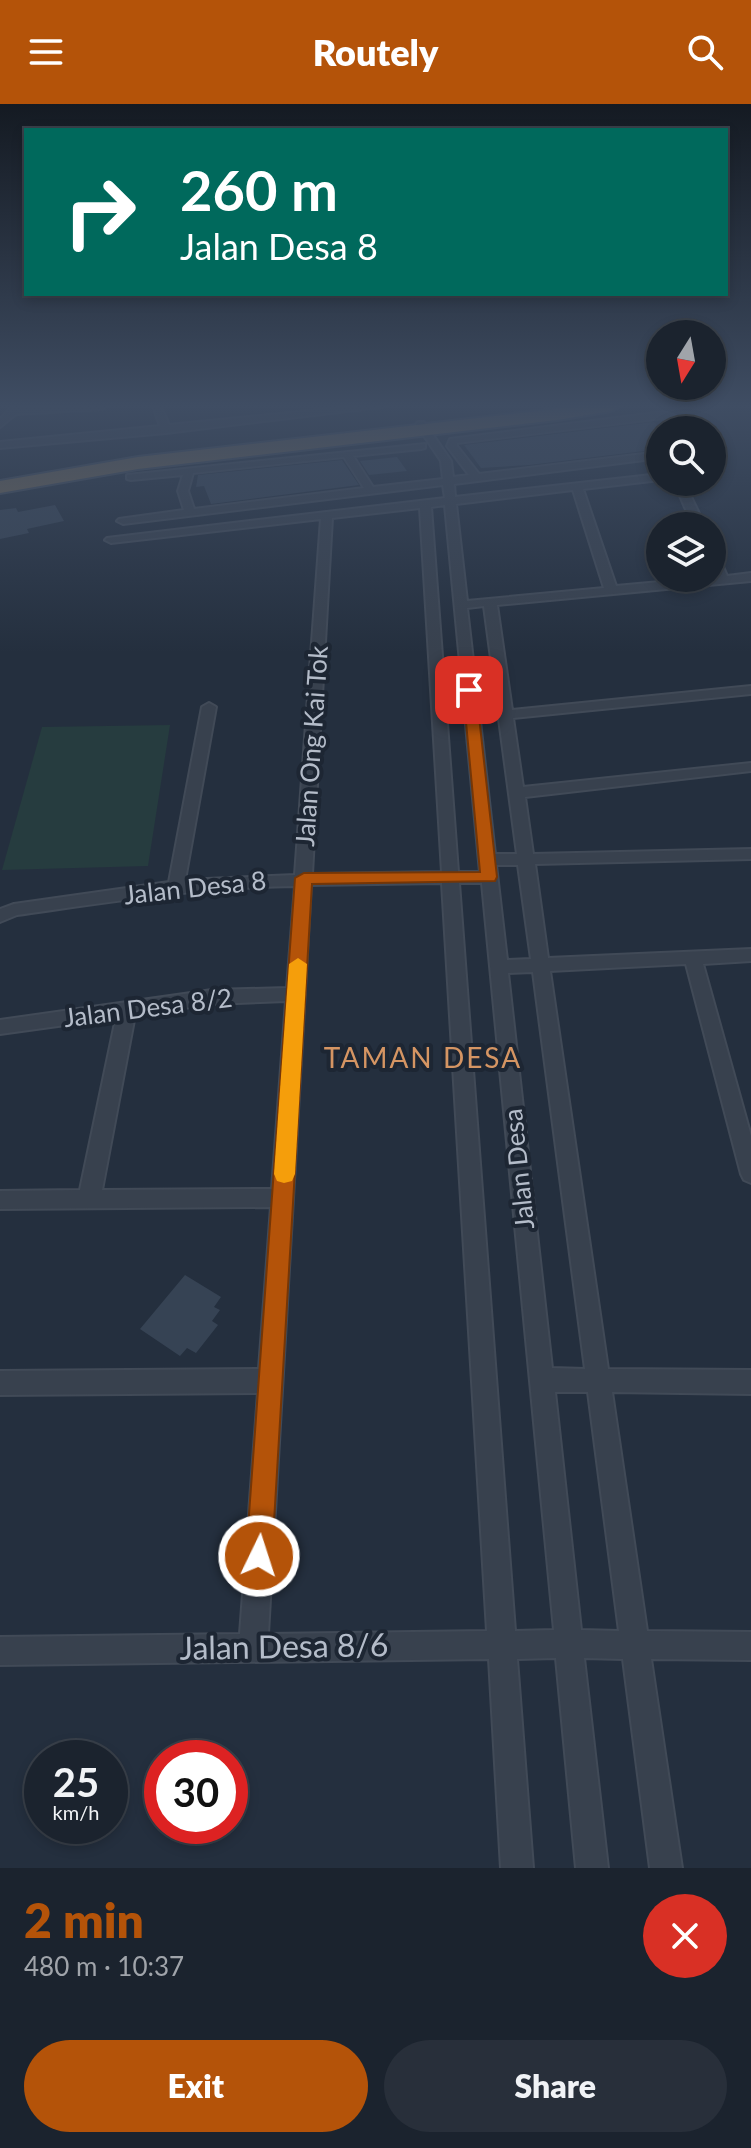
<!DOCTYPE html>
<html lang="en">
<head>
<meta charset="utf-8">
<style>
	body { margin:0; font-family:Lato,sans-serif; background:#282f3a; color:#f1f3f6; height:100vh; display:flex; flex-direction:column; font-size:30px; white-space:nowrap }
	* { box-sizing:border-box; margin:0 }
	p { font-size:26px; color:#a0a4aa }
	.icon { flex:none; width:44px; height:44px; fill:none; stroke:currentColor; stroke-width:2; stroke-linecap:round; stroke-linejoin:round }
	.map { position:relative; height:1764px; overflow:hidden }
	.details { display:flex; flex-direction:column; background:#1b232e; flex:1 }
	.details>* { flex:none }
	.guide { position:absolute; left:24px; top:24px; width:704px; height:168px; border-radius:0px; box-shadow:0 4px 12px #0003,0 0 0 2px #39404a; background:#00695c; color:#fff; overflow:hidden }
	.needle { width:52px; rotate:191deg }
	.fabs { position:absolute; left:646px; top:216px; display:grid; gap:16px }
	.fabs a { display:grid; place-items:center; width:80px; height:80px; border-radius:50%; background:#1b232e; box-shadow:0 4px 12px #0003,0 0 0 2px #39404a; font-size:40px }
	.speed { position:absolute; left:24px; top:1636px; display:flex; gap:16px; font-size:40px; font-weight:700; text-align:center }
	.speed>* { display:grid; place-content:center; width:104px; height:104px; border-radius:50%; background:#1b232e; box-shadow:0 4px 12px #0003,0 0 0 2px #39404a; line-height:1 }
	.speed small { font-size:20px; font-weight:400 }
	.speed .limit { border:12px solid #d22; background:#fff; color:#111 }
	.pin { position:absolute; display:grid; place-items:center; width:68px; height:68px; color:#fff; margin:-34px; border-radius:16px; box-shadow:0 4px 12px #0006 }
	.me { position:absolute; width:88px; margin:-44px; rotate:4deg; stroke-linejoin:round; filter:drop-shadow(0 0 6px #0008) }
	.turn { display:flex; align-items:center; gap:28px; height:168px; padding:0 24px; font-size:36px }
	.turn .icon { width:104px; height:104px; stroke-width:2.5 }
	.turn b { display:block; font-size:56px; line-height:68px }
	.round { display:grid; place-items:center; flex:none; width:84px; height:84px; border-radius:42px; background:#282f3a }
	.head { display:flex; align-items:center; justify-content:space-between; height:136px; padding:0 24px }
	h1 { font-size:48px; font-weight:800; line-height:60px; color:#b45309 }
	.action { display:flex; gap:16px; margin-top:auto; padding:16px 24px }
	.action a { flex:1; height:92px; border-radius:48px; background:#b45309; color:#fff; font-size:32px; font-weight:800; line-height:92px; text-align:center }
	.action a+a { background:#282f3a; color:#f1f3f6 }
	header { display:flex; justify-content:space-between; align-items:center; height:104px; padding:0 24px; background:#b45309; color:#fff; font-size:36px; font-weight:800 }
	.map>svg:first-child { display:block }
	.green { fill:#263c3f }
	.building { fill:#364354 }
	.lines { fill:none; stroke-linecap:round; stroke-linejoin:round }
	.street-casing { stroke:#414a57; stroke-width:4 }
	.highway-casing { stroke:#434c59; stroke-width:4 }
	.street { fill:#38414e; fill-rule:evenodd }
	.highway { fill:#746855; fill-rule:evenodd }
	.route { fill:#b45309; stroke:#753606; stroke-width:2 }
	.slow { fill:#f59e0b }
	.labels { text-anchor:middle; stroke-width:8; stroke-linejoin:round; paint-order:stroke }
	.street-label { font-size:26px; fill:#b4bcc9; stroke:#1d2633 }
	.neighbourhood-label { font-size:28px; letter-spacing:2px; fill:#d59563; stroke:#1d2633 }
	.near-street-label { font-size:32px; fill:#b4bcc9; stroke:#1d2633 }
</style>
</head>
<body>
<header><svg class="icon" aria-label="menu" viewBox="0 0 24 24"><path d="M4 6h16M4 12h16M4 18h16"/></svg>Routely<svg class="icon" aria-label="search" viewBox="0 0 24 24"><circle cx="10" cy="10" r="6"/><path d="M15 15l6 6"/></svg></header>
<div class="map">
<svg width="751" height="1764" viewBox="0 0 751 1764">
	<rect width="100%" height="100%" fill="#242f3e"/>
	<polygon class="green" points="170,621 148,762 2,766 42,623"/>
	<g class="building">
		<polygon points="654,318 660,324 660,345 529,361 481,364 464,341"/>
		<polygon points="397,353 407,367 369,371 360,357"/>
		<polygon points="342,356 359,381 211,400 204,382 196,383 198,371"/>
		<polygon points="55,401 64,417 27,425 29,429 0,435 0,406 16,404 18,408"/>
		<polygon points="185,1171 221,1193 214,1203 220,1206 212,1217 218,1221 196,1249 187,1244 180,1252 140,1225"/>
	</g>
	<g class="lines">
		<g class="street-casing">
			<g id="street">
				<polygon points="13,302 22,302 21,304 107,302 102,305 16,310 0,323 0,315"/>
				<polygon points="153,302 161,302 169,321 360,302 389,302 166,329 0,344 0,338 160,322"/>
				<path d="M663,308L673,310L692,326H681L663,314L457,339V342L479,370L660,348V354L454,380L455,393L660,370V376L583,385L616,482L715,473L712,448L718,451L727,472L751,469V477L497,501L512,606L751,582V590L513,614L523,683L751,659V667L525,693L533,750L751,745V755L535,760L548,854L751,845V857L703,860L751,1032V1079L744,1076L741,1070L686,860L550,867L608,1265L751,1266V1290L612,1288L647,1527L751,1528V1556L651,1555L682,1764H650L623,1555L584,1554L608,1764H576L556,1554L517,1555L533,1764H501L489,1555L0,1561V1533L240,1530L258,1289L0,1291V1267L259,1265L271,1103L0,1105V1087L80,1086L116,914L0,930V916L212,886L287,884L295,782C201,783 109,798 17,811L0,818V805L14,800L169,778L202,603L209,599L216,603L185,776L295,771L321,415L111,439L105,436L107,434L445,394L443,381L123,420L117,417L119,415L184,406L178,387L183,371L131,376L127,375V371L425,340V344L421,345L353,352L373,383L443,375L441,357L416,320L418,318H424L451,357L453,373L469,371L447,342L450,335ZM344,353L364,384L194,405L188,387L193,369ZM573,386L604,484L467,497L456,400ZM445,401L480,768H458L431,403ZM420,404L442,768L312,770L332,414ZM484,502L498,607L479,609L467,504ZM499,615L517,750H495L480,617ZM496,761H518L531,855L507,856ZM442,779L487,1527L268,1530L311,781ZM459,779H482L554,1526L515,1527ZM533,868L585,1265L552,1264L508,869ZM286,897L272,1085L102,1086L135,911L212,900ZM555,1288H588L619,1527L581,1526Z"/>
				<polygon points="674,378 684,378 705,422 693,422"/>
			</g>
		</g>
		<g class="highway-casing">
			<polygon id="highway" points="581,302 620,302 611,307 557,316 138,365 0,389 0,377 138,353"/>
		</g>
		<use href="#street" class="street"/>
		<use href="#highway" class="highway"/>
	</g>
	<linearGradient id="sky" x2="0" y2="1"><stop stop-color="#141a22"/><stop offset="0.55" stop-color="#3f4d63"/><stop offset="1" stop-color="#3f4d63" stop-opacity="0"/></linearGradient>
	<rect width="751" height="549" fill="url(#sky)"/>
	<polygon class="route" points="469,582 476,586 497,773 495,777 312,780 272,1452 268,1461 259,1465 250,1461 246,1452 295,774 304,769 480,768 463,586"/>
	<polygon class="slow" points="298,854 307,860 295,1070 292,1077 284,1079 277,1077 274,1070 289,860"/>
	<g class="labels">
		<g class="street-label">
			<text transform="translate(312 642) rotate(-86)" y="9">Jalan Ong Kai Tok</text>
			<text transform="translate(195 784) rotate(-6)" y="9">Jalan Desa 8</text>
			<text transform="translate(148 904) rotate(-7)" y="9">Jalan Desa 8/2</text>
			<text transform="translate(519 1065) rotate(-96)" y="9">Jalan Desa</text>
		</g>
		<g class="neighbourhood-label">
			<text x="423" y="964">TAMAN DESA</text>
		</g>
		<g class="near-street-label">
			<text transform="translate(284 1543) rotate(-1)" y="11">Jalan Desa 8/6</text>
		</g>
	</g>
</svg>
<div class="fabs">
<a><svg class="needle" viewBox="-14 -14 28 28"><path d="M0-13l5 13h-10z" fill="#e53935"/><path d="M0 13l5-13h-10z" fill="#a0a4aa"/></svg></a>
<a><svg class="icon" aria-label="search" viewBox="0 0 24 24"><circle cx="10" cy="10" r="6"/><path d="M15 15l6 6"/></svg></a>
<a><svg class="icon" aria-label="layers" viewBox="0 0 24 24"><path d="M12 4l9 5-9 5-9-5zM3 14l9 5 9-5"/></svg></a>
</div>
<div class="speed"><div>25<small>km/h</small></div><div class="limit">30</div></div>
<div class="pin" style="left:469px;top:586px;background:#d93025"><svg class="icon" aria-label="arrive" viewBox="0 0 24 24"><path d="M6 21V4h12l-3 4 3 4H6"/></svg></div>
<svg class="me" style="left:259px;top:1452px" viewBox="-20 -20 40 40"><circle r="17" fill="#b45309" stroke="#fff" stroke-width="3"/><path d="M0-11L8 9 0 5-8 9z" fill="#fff"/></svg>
<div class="guide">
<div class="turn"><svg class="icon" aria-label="right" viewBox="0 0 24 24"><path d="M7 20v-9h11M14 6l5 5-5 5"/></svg><div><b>260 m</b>Jalan Desa 8</div></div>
</div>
</div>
<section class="details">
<div class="head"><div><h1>2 min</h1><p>480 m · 10:37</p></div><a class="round" style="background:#d93025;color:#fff"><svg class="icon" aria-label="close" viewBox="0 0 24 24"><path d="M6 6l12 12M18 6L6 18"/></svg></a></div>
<div class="action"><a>Exit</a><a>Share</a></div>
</section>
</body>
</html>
